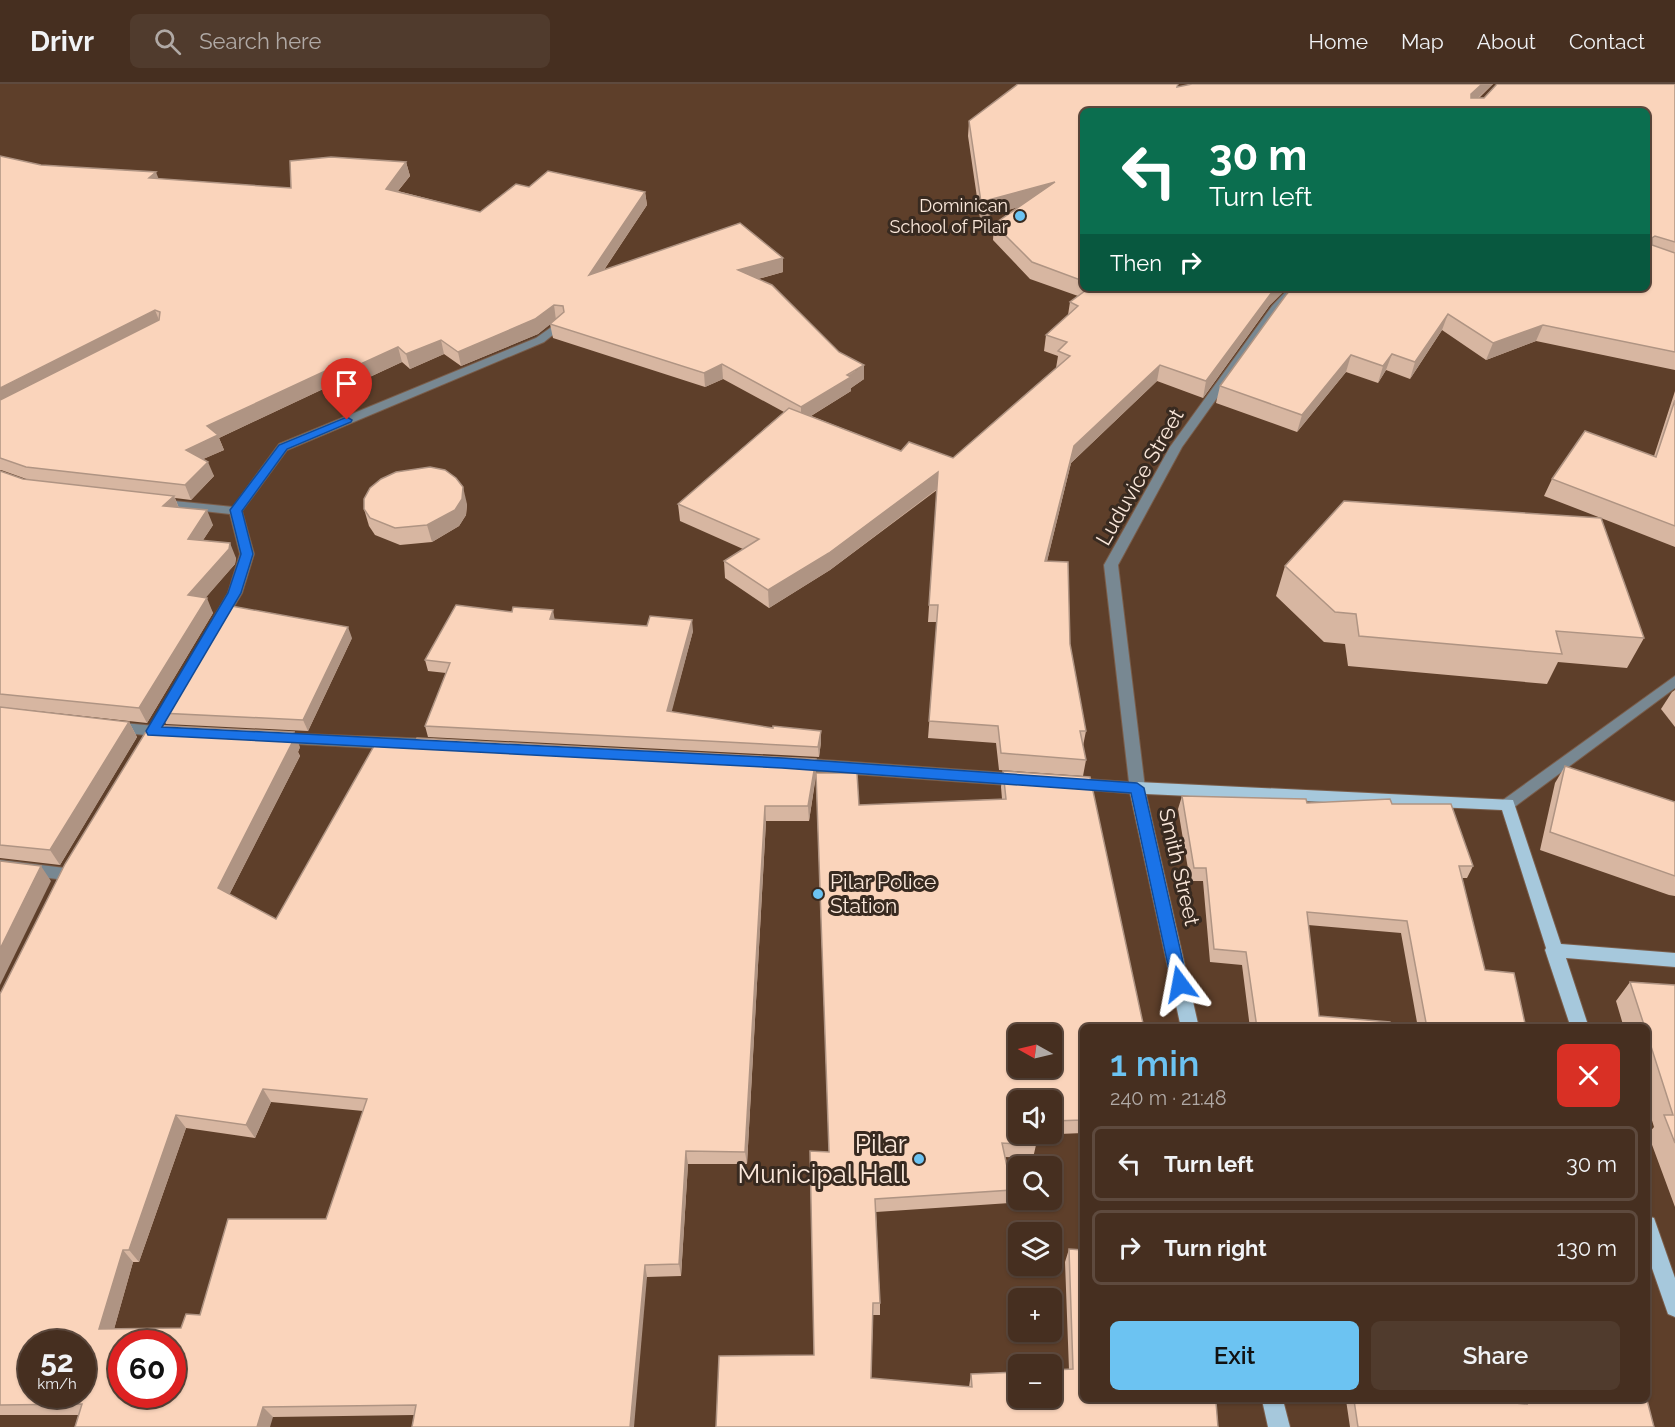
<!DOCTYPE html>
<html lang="en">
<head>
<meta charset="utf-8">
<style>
	body { margin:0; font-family:Raleway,sans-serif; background:#503b2d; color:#f1f3f6; height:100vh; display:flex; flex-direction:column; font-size:22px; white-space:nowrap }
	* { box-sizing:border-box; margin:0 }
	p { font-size:20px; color:#b0a9a5 }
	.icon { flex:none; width:33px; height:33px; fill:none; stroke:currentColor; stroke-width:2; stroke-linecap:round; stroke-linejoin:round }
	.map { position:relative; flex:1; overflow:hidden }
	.side { position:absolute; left:1080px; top:940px; width:570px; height:378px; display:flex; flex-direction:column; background:#462f20; border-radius:9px; box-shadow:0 2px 4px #0004,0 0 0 2px #5e4a3e }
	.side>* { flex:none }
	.hud { position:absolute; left:1080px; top:24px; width:570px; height:183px; border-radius:9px; box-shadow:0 2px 4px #0004,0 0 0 2px #5e4a3e; background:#0b6e4f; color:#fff; overflow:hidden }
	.needle { width:39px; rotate:278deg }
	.buttons { position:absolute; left:1008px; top:940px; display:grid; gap:12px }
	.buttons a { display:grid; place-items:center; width:54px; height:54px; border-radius:9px; background:#462f20; box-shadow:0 2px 4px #0004,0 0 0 2px #5e4a3e; font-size:30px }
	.speed { position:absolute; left:18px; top:1246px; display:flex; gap:12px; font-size:30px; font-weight:700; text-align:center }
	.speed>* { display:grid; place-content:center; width:78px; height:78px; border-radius:50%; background:#462f20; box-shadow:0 2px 4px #0004,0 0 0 2px #5e4a3e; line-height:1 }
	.speed small { font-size:15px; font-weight:400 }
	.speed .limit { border:9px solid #d22; background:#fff; color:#111 }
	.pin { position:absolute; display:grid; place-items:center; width:51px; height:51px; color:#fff; margin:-62px -26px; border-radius:50% 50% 50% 0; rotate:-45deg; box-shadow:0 0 6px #0007 }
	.pin .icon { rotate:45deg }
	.me { position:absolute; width:66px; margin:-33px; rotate:347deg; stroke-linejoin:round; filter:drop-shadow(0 0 4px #0008) }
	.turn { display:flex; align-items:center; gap:21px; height:126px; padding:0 30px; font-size:27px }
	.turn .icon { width:78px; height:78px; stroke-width:2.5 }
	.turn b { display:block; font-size:42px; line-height:51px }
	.then { display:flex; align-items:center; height:57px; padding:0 30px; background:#0003; gap:12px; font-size:22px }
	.round { display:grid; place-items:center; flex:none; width:63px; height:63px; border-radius:9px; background:#503b2d }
	.summary { display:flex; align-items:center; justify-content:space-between; height:102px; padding:0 30px }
	h1 { font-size:36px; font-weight:600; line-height:45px; color:#6cc3f2 }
	.primary-button { display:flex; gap:12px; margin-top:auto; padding:12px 30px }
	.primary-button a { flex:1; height:69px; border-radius:9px; background:#6cc3f2; color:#111; font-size:24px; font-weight:600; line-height:69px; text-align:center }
	.primary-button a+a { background:#503b2d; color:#f1f3f6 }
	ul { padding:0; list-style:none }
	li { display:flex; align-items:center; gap:18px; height:75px; margin:0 12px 9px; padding:0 18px; border:3px solid #5e4a3e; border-radius:9px }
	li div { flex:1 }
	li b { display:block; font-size:22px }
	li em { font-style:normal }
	header { display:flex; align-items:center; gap:36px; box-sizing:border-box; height:84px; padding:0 30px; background:#462f20; border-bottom:2px solid #5e4a3e }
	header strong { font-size:28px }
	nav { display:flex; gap:33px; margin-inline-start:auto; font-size:21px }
	.search { width:420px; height:54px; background:#503b2d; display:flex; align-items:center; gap:15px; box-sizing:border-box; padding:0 21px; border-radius:9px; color:#b0a9a5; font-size:22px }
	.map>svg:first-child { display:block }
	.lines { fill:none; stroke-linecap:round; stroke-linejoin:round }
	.minor-casing { stroke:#7a5d4a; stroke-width:2 }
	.major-casing { stroke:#7a5d4a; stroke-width:2 }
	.minor { fill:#788892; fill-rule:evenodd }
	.major { fill:#a6c8dc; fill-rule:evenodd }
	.wall { fill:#d7b6a1; fill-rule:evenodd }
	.shaded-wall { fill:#af9483 }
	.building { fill:#fad4bb; stroke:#af9483; stroke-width:1.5; fill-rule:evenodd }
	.route { fill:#1a73e8; stroke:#114b97; stroke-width:1.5 }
	.poi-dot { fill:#6cc3f2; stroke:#382a20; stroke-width:2 }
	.labels { text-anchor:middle; stroke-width:6; stroke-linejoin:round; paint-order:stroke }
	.far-poi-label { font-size:18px; fill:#fbe8db; stroke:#382a20; text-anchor:end }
	.street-label { font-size:21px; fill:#fbe8db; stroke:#382a20 }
	.poi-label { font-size:21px; fill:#fbe8db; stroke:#382a20; text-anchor:start }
	.near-poi-label { font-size:26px; fill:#fbe8db; stroke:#382a20; text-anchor:end }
</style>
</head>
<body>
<header>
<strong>Drivr</strong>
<div class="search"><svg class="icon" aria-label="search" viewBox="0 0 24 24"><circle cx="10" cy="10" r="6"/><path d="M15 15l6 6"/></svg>Search here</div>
<nav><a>Home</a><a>Map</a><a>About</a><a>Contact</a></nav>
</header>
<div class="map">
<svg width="1675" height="1343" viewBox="0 0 1675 1343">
	<rect width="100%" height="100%" fill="#5e3f2a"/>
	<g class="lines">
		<g class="minor-casing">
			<g id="minor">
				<polygon points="1289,204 1300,204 1280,226 1182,363 1118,481 1145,704 1142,708 1137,710 1066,704 1063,700 1066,696 1071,694 1129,698 1104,481 1170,363 1272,222"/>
				<polygon points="560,237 565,240 564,242 544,258 287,366 242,427 254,470 242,509 223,541 213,541 211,538 228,509 240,470 230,430 159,422 153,418 155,415 233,423 279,360 536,254"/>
				<polygon points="1675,592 1675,604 1513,724 1503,724 1500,720 1503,716"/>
				<polygon points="113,638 166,643 171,644 173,648 171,652 166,653 113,648 106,643"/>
				<polygon points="277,649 433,655 438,657 440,661 438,665 433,667 277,659 272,658 270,654 272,650"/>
				<polygon points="796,674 1020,690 1025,692 1028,696 1025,700 1020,702 796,686 791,684 788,680 791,676"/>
				<polygon points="0,776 65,784 71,785 73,790 71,795 65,796 0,788"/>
			</g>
		</g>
		<g class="major-casing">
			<g id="major">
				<polygon points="1137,698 1513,716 1561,860 1675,869 1675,883 1566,874 1589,944 1571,944 1545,866 1546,864 1502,726 1146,710 1199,944 1181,944 1129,704 1132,700"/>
				<polygon points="1647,1132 1654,1134 1675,1194 1675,1233 1668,1230 1647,1170"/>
				<polygon points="1262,1316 1283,1316 1290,1343 1268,1343"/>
			</g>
		</g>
		<use href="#minor" class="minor"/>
		<use href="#major" class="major"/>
	</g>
	<g class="wall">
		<polygon points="1192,0 1493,0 1479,14 1675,0 1675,286 1536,257 1486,276 1442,246 1410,295 1386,286 1378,299 1346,288 1297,348 1216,319 1220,302 1286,211 1647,204 1083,27 1083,204 1287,204 1270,221 1203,314 1157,297 1071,379 1047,477 1070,560 1086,647 1083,662 1086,676 1083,692 999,686 996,659 928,654 937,538 928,538 937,406 830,486 769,524 725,494 724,477 743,465 680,437 678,420 784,328 723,295 705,303 553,254 550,240 538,250 461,282 444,270 410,285 402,278 346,304 338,298 219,354 224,366 203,375 214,392 191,416 175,414 179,424 213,441 203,456 236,474 235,480 205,514 213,529 147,639 0,623 0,387 23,395 29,396 1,386 0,386 0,72 41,81 158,95 291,104 406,78 410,92 398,107 480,128 529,103 645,108 647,121 604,186 783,188 758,195 864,295 851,304 851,307 811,332 901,367 953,374 1056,284 1058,272 1044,267 1046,251 1068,231 1070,218 1078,212 1030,195 993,156 994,140 1018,123 980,134 968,52 969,37 1178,3"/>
		<polygon points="1675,307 1675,463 1601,434 1644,554 1627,584 1558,578 1547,600 1348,582 1345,560 1324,558 1276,512 1285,482 1601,434 1544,412 1552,395 1654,372"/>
		<polygon points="467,420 466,431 459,442 432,458 400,461 375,451 369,442 364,425"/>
		<polygon points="555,536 693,547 671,628 773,644 821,647 821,658 819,673 428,653 425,642 446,589 428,587 425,576"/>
		<polygon points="352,554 308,647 166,640 160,629"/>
		<polygon points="1675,606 1675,643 1661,625 1672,608"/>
		<polygon points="0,623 129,638 137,653 60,781 0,774"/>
		<path d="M300,663L298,668L300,672L229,811L276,835L413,664L816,675V689L859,721L1002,715L1001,703L1003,687L1083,944V1049L1036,1051V1061L1033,1074L1005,1073L1012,1106L1010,1119L876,1128L880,1219V1231H873L871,1294L969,1303L971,1290L1069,1286L1065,1178L1069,1165L1083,1316L716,1343L814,1271L829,1068L816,692L809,737H766L747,1080H688L681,1192L647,1193L414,1331L273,1333L79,1331H0V910ZM1052,1017V1050H1018ZM271,1018L363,1027L326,1135L200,1231L181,1244L114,1245L133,1178H139L186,1044L255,1054Z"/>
		<polygon points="1565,682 1675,718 1675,812 1669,811 1540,766 1555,699"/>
		<polygon points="1182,712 1307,719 1392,720 1473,782 1467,794 1462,794 1485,886 1526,944 1418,944 1401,849 1308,841 1319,932 1391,944 1250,944 1242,881 1210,878 1203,797 1190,797 1178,725"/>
		<polygon points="1630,898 1675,901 1675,1123 1648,1050 1654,1043 1647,1020 1647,944 1624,944 1616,917"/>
		<polygon points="1346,1316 1479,1316 1516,1319 1515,1316 1647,1316 1654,1343 1350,1343"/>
	</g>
	<g class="shaded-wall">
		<polygon points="1482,0 1493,0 1466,25 1471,10"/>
		<polygon points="406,78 410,92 389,118 386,105"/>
		<polygon points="156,88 161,101 149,94"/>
		<polygon points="1055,98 1054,113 980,134 981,118"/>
		<polygon points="645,108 647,121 591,205 589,191"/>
		<polygon points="783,174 783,188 739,200 738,186"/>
		<polygon points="1275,204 1287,204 1270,221 1203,314 1206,297"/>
		<polygon points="554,221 556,236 538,250 461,282 458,268"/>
		<polygon points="155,226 161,241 0,322 0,304"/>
		<polygon points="1448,230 1442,246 1410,295 1415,278"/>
		<polygon points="1543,241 1536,257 1486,276 1493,259"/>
		<polygon points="441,256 444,270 410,285 406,270"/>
		<polygon points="398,263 402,278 346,304 341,289"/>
		<polygon points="1392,270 1386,286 1378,299 1383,282"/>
		<polygon points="1351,271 1346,288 1297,348 1302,331"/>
		<polygon points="722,280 723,295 705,303 704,289"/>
		<polygon points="864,281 864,295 851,304 851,307 801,338 801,323"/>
		<polygon points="1160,281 1157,297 1071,379 1043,494 1045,477 1074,362"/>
		<polygon points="334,283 338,298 219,354 224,366 192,380 186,366 207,342"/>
		<polygon points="208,378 214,392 191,416 185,401"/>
		<polygon points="938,388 937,405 830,486 769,524 768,506"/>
		<polygon points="463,403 467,420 466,431 459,442 432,458 427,441"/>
		<polygon points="174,412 180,427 163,422"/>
		<polygon points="207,426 213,441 194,470 188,455"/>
		<polygon points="230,459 236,474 235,480 195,526 188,511"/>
		<polygon points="207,514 213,529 147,639 139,624"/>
		<polygon points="553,526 555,537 550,535"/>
		<polygon points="692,536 693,547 669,638 667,627"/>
		<polygon points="348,543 352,554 308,647 303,636"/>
		<polygon points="129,638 137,653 60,781 50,766"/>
		<polygon points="821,647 821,658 819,673 818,663"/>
		<polygon points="294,648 300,663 298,668 300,672 225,819 218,804"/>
		<polygon points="816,675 816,690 809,737 808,722"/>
		<polygon points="765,722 766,737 747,1080 745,1068"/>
		<polygon points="41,782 51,797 0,901 0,865"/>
		<polygon points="263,1005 271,1018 255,1054 246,1041"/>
		<polygon points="176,1031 186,1044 139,1178 129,1166"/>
		<polygon points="686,1067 688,1080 681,1192 679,1180"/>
		<polygon points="123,1166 133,1178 111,1256 99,1245"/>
		<polygon points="645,1181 647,1193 634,1343 630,1343"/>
		<polygon points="263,1323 273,1333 270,1343 257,1343"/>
	</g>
	<g class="building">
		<polygon points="1018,0 1178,0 1177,3 1192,0 1482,0 1471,10 1471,14 1484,14 1497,0 1675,0 1675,158 1655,152 1652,154 1652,161 1675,169 1675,268 1543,241 1493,259 1448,230 1415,278 1392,270 1383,282 1351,271 1302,331 1220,302 1286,211 1292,204 1647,204 1647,27 1083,27 1083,197 1032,178 994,140 1055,98 981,118 969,37"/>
		<polygon points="0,72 41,81 156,88 149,94 291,104 290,77 331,73 406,78 386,105 480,128 516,100 529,103 548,87 645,108 589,191 740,139 783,174 738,186 772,201 839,268 864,281 847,291 851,293 801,323 722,280 704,289 550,240 564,228 563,222 554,221 535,235 458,268 441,256 406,270 398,263 341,289 334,283 207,342 218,351 186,366 208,378 185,401 26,383 0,374 0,316 159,236 160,228 155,226 0,304"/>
		<polygon points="1089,204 1275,204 1206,297 1160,281 1074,362 1045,477 1068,478 1070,560 1086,647 1080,647 1086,676 1001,669 998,642 929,637 938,521 929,521 938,388 829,469 768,506 724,477 759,455 678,420 789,324 901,367 909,358 953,374 1070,272 1058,267 1067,258 1046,251 1078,222 1070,218"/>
		<polygon points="1675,316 1675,442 1552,395 1585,347 1656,373"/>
		<polygon points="430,383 445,386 456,394 463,403 462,415 455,426 427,441 395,444 370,434 364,425 364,415 370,404 381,395 396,388"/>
		<polygon points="0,387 23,395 174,412 163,422 207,426 188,455 230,459 229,465 188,511 207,514 139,624 0,610"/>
		<polygon points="1344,417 1601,434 1644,554 1556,547 1562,570 1359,552 1356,530 1335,528 1285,482"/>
		<polygon points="226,521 348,543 303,636 160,629"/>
		<polygon points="456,521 512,528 513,523 553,526 550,535 647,542 650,532 692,536 667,627 773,644 773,642 821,647 818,663 425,642 450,579 425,576"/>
		<polygon points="0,623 129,638 50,766 0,761"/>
		<path d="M150,641L294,648L290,657H293L218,804L276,835L374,662L413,664L417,654L816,675L808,722H765L745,1068L686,1067L679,1180L645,1181L630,1343H412L416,1321L263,1323L257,1343H75L82,1320L0,1321V910L65,780ZM263,1005L367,1015L326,1135H228L200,1231L186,1230L181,1244L99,1245L123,1166H129L176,1031L246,1041ZM32,1260H82V1311H32ZM122,1260H172V1311H122Z"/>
		<polygon points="1565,682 1675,718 1675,792 1550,748"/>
		<path d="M1003,687L1090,693L1144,944H1083V1036L1052,1037V1017H1018V1050H1036V1061L1002,1059L1012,1106L875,1115L880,1219H873L871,1294L972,1303L971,1290L1018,1288V1314H1052V1286L1073,1285L1069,1165L1083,1166V1316H1193L1216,1318L1218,1343H716L719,1272L814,1271L810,1067L829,1068L816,689H857L859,721L1006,715ZM1018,951H1052V984H1018Z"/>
		<polygon points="1182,712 1306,715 1307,719 1390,715 1392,720 1451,720 1473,782 1459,782 1485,886 1514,889 1526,944 1427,944 1407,837 1307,828 1319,932 1390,938 1391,944 1257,944 1246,868 1214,865 1206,784 1194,784"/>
		<polygon points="0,777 41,782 0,865"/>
		<polygon points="1630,898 1675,901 1675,1059 1664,1031 1673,1031 1647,950 1647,944 1645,944"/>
		<polygon points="1354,1316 1479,1316 1527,1320 1526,1316 1647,1316 1654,1343 1358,1343"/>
	</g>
	<polygon class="route" points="347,333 352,336 351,338 287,365 242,427 253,470 241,509 162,643 782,674 1137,699 1144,704 1188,900 1186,905 1180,907 1175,905 1172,900 1131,709 782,684 148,651 146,647 228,509 241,470 230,426 279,361"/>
	<g class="poi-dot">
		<circle cx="1020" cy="132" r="6"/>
		<circle cx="818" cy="810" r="6"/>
		<circle cx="919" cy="1075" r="6"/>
	</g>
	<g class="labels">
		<g class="far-poi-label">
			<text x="1008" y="128">Dominican<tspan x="1008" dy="21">School of Pilar</tspan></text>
		</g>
		<g class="street-label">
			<text transform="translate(1140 393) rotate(-60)" y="7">Luduvice Street</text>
			<text transform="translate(1179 783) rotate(77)" y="7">Smith Street</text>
		</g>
		<g class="poi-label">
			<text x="830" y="805">Pilar Police<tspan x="830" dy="24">Station</tspan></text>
		</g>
		<g class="near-poi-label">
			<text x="907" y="1069">Pilar<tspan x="907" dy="30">Municipal Hall</tspan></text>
		</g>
	</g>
</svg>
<div class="buttons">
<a><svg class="needle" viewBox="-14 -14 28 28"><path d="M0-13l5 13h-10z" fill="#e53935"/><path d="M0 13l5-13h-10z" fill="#b0a9a5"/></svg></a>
<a><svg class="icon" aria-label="sound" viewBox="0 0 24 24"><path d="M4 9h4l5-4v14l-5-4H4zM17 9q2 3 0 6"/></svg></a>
<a><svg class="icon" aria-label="search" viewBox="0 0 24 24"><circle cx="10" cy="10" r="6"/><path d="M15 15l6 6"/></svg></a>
<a><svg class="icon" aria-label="layers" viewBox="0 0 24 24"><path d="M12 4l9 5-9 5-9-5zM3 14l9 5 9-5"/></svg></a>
<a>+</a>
<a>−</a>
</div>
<div class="speed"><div>52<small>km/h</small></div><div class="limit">60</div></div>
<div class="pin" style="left:347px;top:336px;background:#d93025"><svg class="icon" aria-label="arrive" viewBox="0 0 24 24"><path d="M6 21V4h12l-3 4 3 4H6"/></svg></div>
<svg class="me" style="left:1180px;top:900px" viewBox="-20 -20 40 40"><path d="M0-17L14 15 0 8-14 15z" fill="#1a73e8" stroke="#fff" stroke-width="4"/></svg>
<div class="hud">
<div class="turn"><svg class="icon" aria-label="left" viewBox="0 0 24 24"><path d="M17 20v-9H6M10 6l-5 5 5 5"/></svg><div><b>30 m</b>Turn left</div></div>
<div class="then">Then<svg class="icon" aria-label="right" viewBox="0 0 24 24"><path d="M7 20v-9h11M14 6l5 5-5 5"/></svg></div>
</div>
<section class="side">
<div class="summary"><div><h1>1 min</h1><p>240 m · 21:48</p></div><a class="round" style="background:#d93025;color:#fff"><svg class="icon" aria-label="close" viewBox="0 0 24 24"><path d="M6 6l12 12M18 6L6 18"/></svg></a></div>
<ul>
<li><svg class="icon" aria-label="left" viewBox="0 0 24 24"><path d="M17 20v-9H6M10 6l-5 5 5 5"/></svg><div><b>Turn left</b></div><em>30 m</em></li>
<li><svg class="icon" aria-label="right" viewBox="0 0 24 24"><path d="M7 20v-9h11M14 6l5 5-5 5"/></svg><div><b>Turn right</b></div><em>130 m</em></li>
</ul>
<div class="primary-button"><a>Exit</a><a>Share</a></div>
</section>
</div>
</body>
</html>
